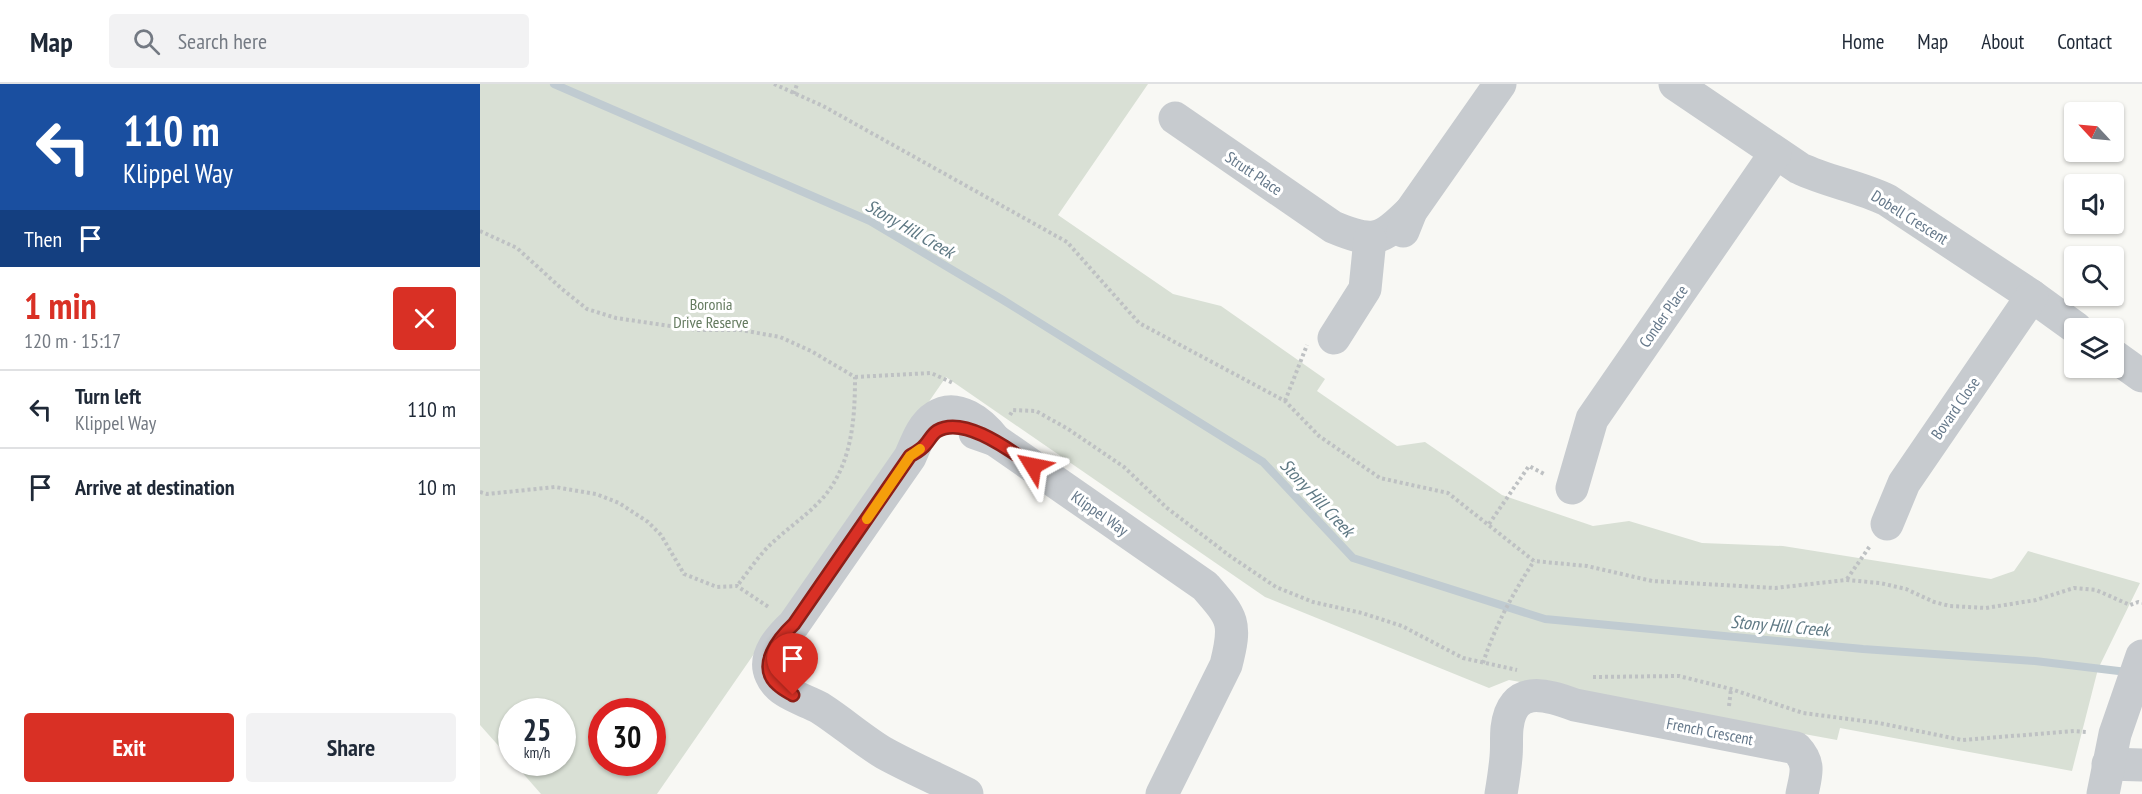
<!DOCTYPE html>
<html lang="en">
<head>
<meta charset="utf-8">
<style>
	body { margin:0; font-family:"PT Sans Narrow",sans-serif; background:#f2f2f3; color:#1f2937; height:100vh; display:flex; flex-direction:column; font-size:22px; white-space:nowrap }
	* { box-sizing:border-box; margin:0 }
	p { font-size:20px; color:#747a83 }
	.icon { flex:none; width:33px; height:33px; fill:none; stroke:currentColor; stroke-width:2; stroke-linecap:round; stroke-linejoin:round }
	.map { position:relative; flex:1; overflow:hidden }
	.side { display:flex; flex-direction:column; background:#fff; width:480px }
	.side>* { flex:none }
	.guide { background:#1a4fa0; color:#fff; overflow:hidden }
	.needle { width:39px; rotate:296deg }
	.controls { position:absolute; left:1584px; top:18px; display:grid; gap:12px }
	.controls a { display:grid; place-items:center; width:60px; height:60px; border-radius:6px; background:#fff; box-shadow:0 2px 4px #0004; font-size:30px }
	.speed { position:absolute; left:18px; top:614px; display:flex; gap:12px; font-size:30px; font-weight:700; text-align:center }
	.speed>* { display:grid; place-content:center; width:78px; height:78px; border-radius:50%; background:#fff; box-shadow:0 2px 4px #0004; line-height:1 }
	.speed small { font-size:15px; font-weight:400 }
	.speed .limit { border:9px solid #d22; background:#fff; color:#111 }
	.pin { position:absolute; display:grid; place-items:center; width:51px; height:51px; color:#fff; margin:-62px -26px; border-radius:50% 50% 50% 0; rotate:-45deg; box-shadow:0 0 6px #0007 }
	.pin .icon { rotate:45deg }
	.me { position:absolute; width:66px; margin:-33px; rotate:305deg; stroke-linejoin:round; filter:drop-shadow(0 0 4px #0008) }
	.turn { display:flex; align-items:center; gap:21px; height:126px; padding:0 24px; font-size:27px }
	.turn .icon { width:78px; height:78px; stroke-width:2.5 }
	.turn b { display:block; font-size:42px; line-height:51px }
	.then { display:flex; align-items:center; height:57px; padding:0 24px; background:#0003; gap:12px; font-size:22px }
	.round { display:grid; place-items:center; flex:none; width:63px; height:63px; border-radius:6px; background:#f2f2f3 }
	.overview { display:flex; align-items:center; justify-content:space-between; height:102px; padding:0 24px }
	h1 { font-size:36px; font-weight:600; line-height:45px; color:#d93025 }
	.action { display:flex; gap:12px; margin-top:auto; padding:12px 24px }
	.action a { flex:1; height:69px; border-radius:6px; background:#d93025; color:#fff; font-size:24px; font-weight:600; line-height:69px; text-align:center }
	.action a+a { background:#f2f2f3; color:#1f2937 }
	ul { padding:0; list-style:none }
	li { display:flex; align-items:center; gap:18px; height:78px; padding:0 24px; border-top:2px solid #e0e1e3 }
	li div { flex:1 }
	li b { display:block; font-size:22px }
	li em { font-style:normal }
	header { display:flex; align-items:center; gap:36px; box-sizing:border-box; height:84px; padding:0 30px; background:#fff; border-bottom:2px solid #e0e1e3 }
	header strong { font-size:28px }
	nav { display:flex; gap:33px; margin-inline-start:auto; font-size:21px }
	.search { width:420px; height:54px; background:#f2f2f3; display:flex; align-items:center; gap:15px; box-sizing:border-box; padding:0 21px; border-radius:6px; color:#747a83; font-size:22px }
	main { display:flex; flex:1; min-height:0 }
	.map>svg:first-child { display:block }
	.green { fill:#d9e0d5; fill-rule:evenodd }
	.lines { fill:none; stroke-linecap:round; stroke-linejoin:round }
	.stream { stroke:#c0cbd1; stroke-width:8 }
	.path { stroke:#bec1c3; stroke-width:4; stroke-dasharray:3 3; stroke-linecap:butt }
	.minor { stroke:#c7cbcf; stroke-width:33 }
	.route-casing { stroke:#8d1f18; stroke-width:15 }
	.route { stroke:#d93025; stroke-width:10 }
	.slow { stroke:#f59e0b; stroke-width:10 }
	.labels { text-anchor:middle; stroke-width:6; stroke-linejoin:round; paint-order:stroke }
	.street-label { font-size:16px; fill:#647789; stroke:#fff }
	.park-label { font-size:16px; fill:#647a5f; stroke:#fff }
	.water-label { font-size:18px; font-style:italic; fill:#5f7984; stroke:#fff }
</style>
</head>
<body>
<header>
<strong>Map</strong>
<div class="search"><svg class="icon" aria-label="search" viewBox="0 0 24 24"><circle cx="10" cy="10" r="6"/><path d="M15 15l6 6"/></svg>Search here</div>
<nav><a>Home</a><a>Map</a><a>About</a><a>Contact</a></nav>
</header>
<main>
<section class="side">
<div class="guide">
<div class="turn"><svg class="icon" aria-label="left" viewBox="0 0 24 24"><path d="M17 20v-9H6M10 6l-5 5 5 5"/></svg><div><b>110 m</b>Klippel Way</div></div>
<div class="then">Then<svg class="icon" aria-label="arrive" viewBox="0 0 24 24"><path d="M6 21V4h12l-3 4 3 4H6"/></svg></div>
</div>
<div class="overview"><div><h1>1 min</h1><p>120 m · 15:17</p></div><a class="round" style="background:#d93025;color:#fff"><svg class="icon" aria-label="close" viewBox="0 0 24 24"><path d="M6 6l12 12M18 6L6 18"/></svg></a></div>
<ul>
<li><svg class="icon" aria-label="left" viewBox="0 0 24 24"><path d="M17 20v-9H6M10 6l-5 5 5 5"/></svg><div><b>Turn left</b><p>Klippel Way</p></div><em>110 m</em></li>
<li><svg class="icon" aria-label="arrive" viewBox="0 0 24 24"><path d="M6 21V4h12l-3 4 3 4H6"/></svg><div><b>Arrive at destination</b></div><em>10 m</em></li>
</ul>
<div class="action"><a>Exit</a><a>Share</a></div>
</section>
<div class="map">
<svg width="1662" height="710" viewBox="0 0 1662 710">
	<rect width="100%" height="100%" fill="#f8f8f4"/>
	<path class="green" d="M0,0H668L578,131L693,210L741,222L845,295L837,307L917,362L945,358L1022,411L1113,442L1149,437L1222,459L1303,462L1511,495L1534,487L1548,467L1660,499L1618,585L1592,687L1360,644L1357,656L1029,596L1009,604L785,513L466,293L177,710H61L33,678H82V627H32L31,676L0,641ZM122,627H172V678H122Z"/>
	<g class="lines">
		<polyline class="stream" points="74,0 390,137 523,216 783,378 873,474 1065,535 1383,565 1555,577 1647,588"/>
		<g class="path">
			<polyline points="294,0 343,22 587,158 659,239 805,317 839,352 900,394 968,409 1054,477 1107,482 1172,497 1295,504 1366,496 1400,499 1426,505 1454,518 1470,522 1506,524 1556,516 1594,504 1616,506 1650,521 1658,518 1662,519"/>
			<polyline points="314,10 317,0"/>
			<path d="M0,147L37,164L82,205L107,225L136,234L217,246H261L300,253L331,267L375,293C375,336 372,382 341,416C326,432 308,444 292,459C279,471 268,488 257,502"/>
			<polyline points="375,293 451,289 473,299"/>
			<polyline points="805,317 827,261"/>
			<polyline points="530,331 533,326 556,327 588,345 644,383 687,424 750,472 796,503 833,518 882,529 922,542 983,574 1037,586"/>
			<polyline points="0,408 7,410 75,403 116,410 139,419 168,438 181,451 204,490 237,503 257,502 290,524"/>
			<polyline points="1009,440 1049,382 1066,391"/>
			<polyline points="1367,495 1390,462"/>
			<path d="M1003,579C1015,542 1033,509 1054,477"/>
			<polyline points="1113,593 1199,592 1251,605 1323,629 1399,639 1482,656 1595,647 1607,648"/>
			<polyline points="1249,622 1251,605"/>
		</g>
		<g class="minor">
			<path d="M1195,0L1319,84C1348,98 1378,102 1407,116L1552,212L1596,244"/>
			<path d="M695,34L853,143C894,160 900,157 931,127"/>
			<polyline points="923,147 931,127 1020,0"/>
			<polyline points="854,254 885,205 890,155"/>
			<polyline points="1634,272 1662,292"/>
			<path d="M495,349L515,356L725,502C753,534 757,538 746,581L682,710"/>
			<polyline points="1092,404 1112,335 1295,70"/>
			<polyline points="1407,440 1424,399 1552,212"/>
			<polyline points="1628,680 1662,681"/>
			<path d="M487,710C460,696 431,684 404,669C382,656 362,638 340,624C324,615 299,610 291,591C282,572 301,552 314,540L430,373C436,360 442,341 455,333C477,318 502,339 515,356"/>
			<path d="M1021,710C1023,698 1025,685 1026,673C1027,663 1026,654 1027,644C1032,600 1065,610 1095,621L1316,664C1331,680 1326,690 1322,710"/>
			<polyline points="1623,710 1635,650 1662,572"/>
		</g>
	</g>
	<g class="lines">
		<g class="route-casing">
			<path id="route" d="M313,611C308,608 302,605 298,601C276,582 299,554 314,540L430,372C435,369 441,366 445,361C449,357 452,350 457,347C484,331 531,367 553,382"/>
		</g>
		<use href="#route" class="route"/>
		<polyline class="slow" points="387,435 430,372 440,365"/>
	</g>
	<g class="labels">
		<g class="street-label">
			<text transform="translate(774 89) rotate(34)" y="6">Strutt Place</text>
			<text transform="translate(1430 133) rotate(32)" y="6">Dobell Crescent</text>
			<text transform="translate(1183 232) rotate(-55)" y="6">Conder Place</text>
			<text transform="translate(1475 324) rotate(-55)" y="6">Bovard Close</text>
			<text transform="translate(620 429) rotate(35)" y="6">Klippel Way</text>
			<text transform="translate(1230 647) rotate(11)" y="6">French Crescent</text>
		</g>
		<g class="park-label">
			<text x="231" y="226">Boronia<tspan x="231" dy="18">Drive Reserve</tspan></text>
		</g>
		<g class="water-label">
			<text transform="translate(430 145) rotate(30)" y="6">Stony Hill Creek</text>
			<text transform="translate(837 414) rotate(47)" y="6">Stony Hill Creek</text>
			<text transform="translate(1300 542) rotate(5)" y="6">Stony Hill Creek</text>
		</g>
	</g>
</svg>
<div class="controls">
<a><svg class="needle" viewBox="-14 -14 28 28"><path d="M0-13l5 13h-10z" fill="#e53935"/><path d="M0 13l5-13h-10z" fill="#747a83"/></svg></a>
<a><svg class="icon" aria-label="sound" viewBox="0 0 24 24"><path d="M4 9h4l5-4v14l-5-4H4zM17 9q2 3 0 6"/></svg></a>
<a><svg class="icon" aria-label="search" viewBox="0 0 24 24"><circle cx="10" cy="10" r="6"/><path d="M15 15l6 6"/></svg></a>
<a><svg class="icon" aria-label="layers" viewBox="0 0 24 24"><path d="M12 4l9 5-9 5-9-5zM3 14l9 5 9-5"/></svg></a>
</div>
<div class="speed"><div>25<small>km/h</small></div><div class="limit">30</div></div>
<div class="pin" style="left:313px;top:611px;background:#d93025"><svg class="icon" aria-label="arrive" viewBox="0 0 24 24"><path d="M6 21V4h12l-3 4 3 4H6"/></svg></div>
<svg class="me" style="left:553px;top:382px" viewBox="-20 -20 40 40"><path d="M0-17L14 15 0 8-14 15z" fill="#d93025" stroke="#fff" stroke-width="4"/></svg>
</div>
</main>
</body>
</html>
